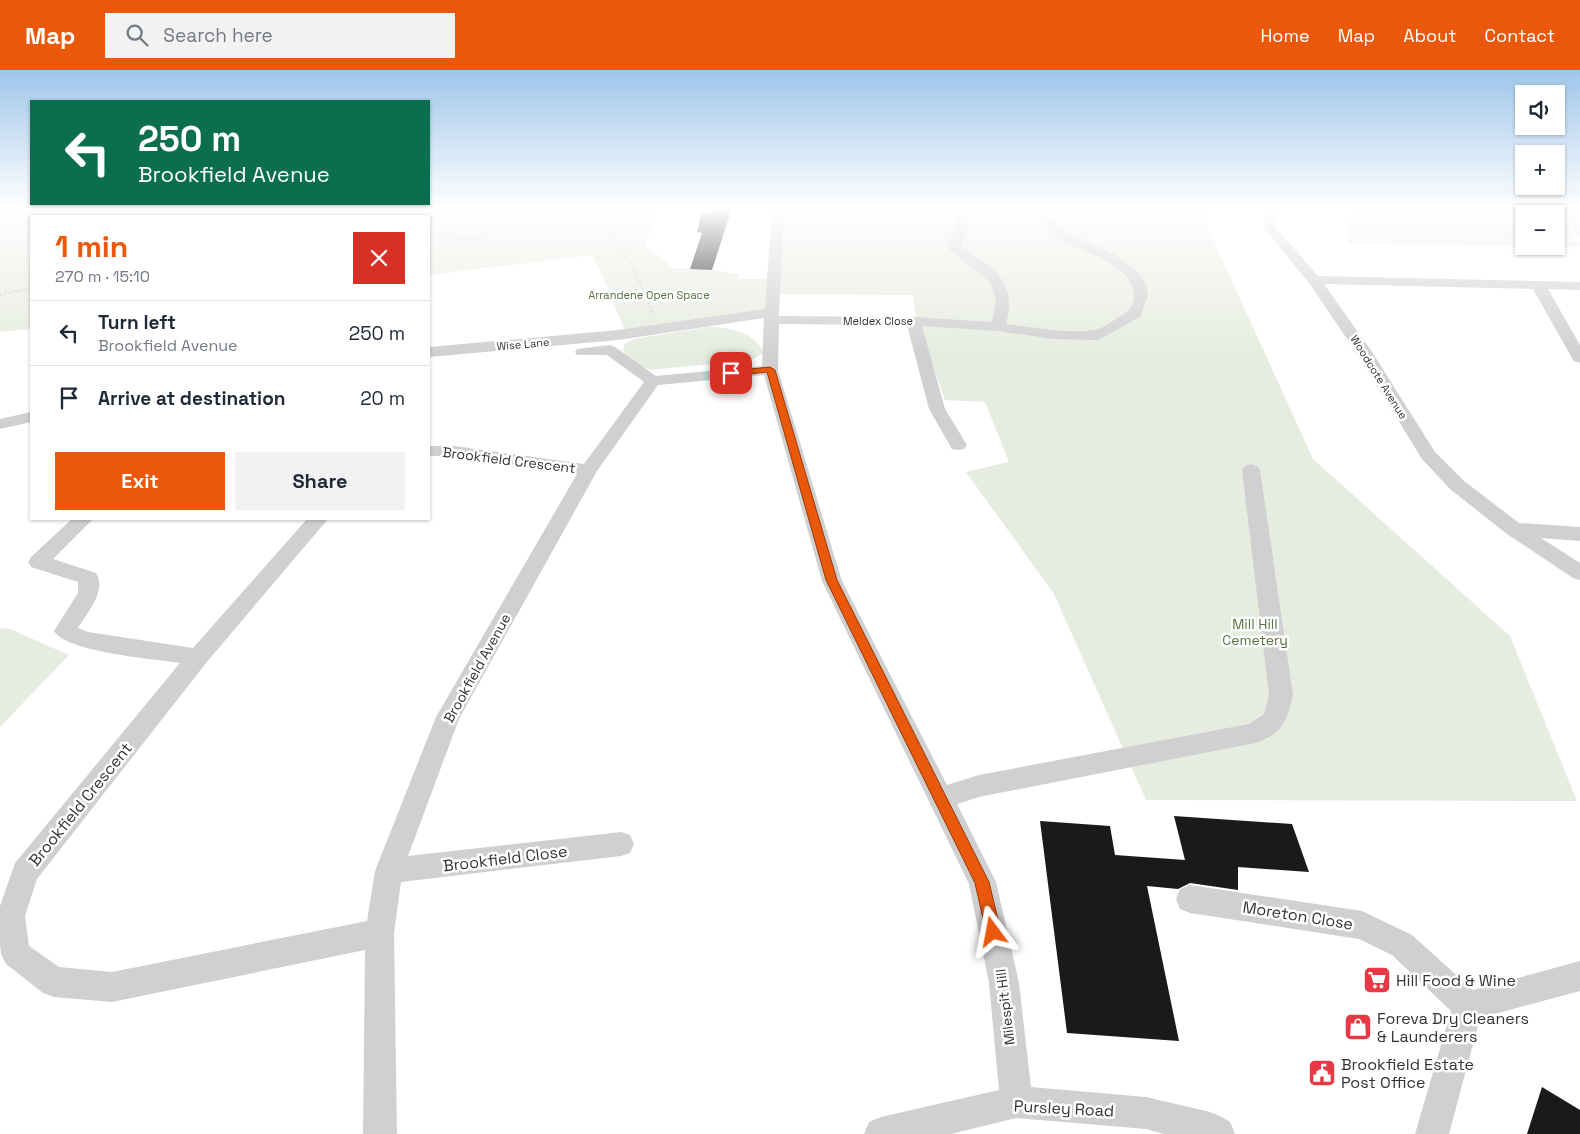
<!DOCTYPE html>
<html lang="en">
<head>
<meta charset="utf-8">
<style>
	body { margin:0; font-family:"Space Grotesk",sans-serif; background:#f2f2f3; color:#1f2937; height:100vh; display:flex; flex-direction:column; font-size:19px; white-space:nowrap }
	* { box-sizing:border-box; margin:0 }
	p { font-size:16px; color:#747a83 }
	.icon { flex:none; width:28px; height:28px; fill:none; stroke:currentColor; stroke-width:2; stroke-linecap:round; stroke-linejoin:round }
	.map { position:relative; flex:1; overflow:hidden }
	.drawer { position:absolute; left:30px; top:145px; width:400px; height:305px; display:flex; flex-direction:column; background:#fff; border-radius:0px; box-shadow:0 1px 4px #0004 }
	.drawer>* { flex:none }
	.hud { position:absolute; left:30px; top:30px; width:400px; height:105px; border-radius:0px; box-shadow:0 1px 4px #0004; background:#0b6e4f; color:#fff; overflow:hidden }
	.tools { position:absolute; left:1515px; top:15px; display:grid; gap:10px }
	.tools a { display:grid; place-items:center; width:50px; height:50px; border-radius:0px; background:#fff; box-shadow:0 1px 4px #0004; font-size:25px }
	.pin { position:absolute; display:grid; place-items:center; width:42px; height:42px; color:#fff; margin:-21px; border-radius:10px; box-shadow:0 2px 8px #0006 }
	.me { position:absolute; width:55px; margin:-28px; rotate:347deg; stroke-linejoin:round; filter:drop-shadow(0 0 4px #0008) }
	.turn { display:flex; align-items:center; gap:18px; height:105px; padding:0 25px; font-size:22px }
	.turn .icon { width:65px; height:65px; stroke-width:2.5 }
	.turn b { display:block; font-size:35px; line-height:42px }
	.round { display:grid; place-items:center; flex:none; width:52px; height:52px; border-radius:0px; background:#f2f2f3 }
	.overview { display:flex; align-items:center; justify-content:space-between; height:85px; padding:0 25px }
	h1 { font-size:30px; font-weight:600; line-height:38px; color:#ea580c }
	.button { display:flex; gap:10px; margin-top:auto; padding:10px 25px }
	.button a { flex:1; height:58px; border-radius:0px; background:#ea580c; color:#fff; font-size:20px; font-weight:600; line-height:58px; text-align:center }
	.button a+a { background:#f2f2f3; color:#1f2937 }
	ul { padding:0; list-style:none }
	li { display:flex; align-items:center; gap:15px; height:65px; padding:0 25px; border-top:1px solid #e0e1e3 }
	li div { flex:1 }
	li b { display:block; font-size:19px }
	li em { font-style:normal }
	header { display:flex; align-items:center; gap:30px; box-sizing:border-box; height:70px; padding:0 25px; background:#ea580c; color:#fff }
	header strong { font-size:24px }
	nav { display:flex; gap:28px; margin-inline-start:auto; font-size:18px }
	.search { width:350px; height:45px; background:#f2f2f3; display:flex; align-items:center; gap:12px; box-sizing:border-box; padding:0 18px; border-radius:0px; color:#747a83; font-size:19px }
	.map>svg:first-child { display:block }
	.green { fill:#e6ecdf }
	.building { fill:#1a1a1a }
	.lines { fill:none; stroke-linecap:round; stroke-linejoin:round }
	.path { stroke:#cdcdcd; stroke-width:2; stroke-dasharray:2 2; stroke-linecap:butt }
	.minor { fill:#d0d0d0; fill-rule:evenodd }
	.route { fill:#ea580c; stroke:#983908 }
	.labels { text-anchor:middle; stroke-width:5; stroke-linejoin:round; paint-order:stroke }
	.far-park-label { font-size:11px; fill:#56703f; stroke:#fff }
	.far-street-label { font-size:11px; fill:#333; stroke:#fff }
	.street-label { font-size:14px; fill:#333; stroke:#fff }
	.park-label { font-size:14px; fill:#56703f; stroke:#fff }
	.near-street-label { font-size:16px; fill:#333; stroke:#fff }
	.near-poi-label { font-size:16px; fill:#333; stroke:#fff; text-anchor:start }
</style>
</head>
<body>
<header>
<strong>Map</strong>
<div class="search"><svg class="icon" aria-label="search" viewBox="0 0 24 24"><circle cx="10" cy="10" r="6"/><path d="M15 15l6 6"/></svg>Search here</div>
<nav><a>Home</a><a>Map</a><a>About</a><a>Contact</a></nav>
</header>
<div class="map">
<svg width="1580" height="1064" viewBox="0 0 1580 1064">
	<rect width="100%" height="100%" fill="#fff"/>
	<g class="green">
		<polygon points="0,138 660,138 645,175 673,198 699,198 739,204 737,209 774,209 778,138 1202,138 1206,154 1313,389 1510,566 1577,731 1146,730 1054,524 966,402 1009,392 985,332 945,330 916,247 913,225 773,224 772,242 626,264 603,206 592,185 429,205 429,146 31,146 31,259 0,262"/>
		<polygon points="1350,138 1580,138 1580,167 1571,159 1577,170 1580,172 1580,177 1524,176 1556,176 1556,144 1524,144 1524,176 1348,173"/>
		<path d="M708,257C729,257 754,262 764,283L751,290L650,300L630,292L623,280L625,274L634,269Z"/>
		<polygon points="0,558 10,559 69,585 0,657"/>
	</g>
	<g class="building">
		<polygon points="715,138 732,138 712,200 690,199 702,163 697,162 701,145 714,142"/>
		<polygon points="1174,746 1292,754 1309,802 1238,797 1238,820 1190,813 1178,819 1147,816 1179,971 1067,963 1040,751 1110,756 1115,785 1185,790"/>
		<polygon points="1542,1017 1580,1040 1580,1064 1527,1064"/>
	</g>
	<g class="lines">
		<g class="path">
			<path d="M574,138C625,164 632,196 654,245"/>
			<polyline points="1566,138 1580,166"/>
			<polyline points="424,146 479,138"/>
			<polyline points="429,165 493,171 621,172"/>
			<polyline points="0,225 31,218"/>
		</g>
		<g class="minor">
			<path d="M772,138H784L779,246L913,247L992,252L996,229L990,212L949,179L948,176L958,148L953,138H965L970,148L962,177C993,198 1018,211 1006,254C1033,257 1067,264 1094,260C1102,259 1113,251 1120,246C1128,242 1134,236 1134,225C1132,191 1079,183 1056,166C1047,159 1041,148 1036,138H1048L1055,151L1064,160L1115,185L1137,201L1146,214L1148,226L1140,247L1098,270L1053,269L998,261L922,256L945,339L967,375L964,379L958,380L952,379L929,339L907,255L779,254L778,300L842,511L947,715L979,705L1249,654L1264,644L1269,625L1242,400L1245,396L1251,394L1257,396L1260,400L1293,625C1286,652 1284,663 1255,673L979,727L957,734L996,812L1019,913L1031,1017L1146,1027L1210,1042L1222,1047L1230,1052L1235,1064H1164L1146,1059L1016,1048L951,1064H864L869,1052L881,1047L999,1020L989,913L969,814L822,511L764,305L658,315L597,401L459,649L408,786L621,762L630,765L634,774L630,783L621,786L401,812L394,863L397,1064H363L365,880L112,932L54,927L43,923L6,894L1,884L0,873V836L15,793L180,593C154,589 66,582 54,561L78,523V512L31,497L28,492L31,487L72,449H93L53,489L96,503C107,521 87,543 78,558L88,562L193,578L307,449H328L206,593L37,809L25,846L29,876L59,897L112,902L367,851L375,801L436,647L577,404L455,386H429V376H455L584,394L644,312L607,285H577L575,282L577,279L610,275L615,277L656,306L762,296L764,248L618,270L429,287V277L618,260L765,239Z"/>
			<polygon points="1267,138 1279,138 1276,158 1318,206 1580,212 1580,220 1548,219 1580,275 1580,293 1574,291 1572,288 1533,219 1324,214 1372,282 1435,382 1464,411 1519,453 1580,457 1580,471 1541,468 1580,493 1580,510 1573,508 1507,464 1450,419 1422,389 1356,282 1309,213 1264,158"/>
			<polygon points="31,342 31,352 0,359 0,349"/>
			<polygon points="1190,815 1362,841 1412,865 1473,920 1580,891 1580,921 1480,948 1449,1064 1415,1064 1451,941 1392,885 1359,869 1190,843 1180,839 1176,829 1180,819"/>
		</g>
	</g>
	<linearGradient id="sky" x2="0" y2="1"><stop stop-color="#9ec6ea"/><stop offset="0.48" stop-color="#fff"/><stop offset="1" stop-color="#fff" stop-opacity="0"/></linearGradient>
	<rect width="1580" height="287" fill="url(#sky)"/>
	<polygon class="route" points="770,297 775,300 837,510 989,812 1001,862 999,868 993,870 988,868 986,862 975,813 826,510 767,302 731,306 727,303 731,301"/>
	<defs>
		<g id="supermarket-square" transform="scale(1.4375)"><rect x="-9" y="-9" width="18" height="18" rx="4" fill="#e73845" stroke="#fff"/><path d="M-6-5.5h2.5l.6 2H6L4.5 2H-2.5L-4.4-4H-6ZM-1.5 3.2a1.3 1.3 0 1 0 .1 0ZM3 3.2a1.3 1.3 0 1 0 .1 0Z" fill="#fff"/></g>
		<g id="shop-square" transform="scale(1.4375)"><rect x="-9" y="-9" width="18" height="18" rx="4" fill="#e73845" stroke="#fff"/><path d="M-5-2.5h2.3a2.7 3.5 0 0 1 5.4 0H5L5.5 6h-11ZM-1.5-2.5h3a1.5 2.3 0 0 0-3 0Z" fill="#fff"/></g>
		<g id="civic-square" transform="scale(1.4375)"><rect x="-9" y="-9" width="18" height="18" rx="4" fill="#e73845" stroke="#fff"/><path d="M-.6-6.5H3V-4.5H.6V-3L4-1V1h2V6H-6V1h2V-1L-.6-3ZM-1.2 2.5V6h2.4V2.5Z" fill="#fff"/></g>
	</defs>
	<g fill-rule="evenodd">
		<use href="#supermarket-square" x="1377" y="910"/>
		<use href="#shop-square" x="1358" y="957"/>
		<use href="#civic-square" x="1322" y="1003"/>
	</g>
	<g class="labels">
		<g class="far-park-label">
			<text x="649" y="229">Arrandene Open Space</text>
		</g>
		<g class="far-street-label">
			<text x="878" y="255">Meldex Close</text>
			<text transform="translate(523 274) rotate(-5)" y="4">Wise Lane</text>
			<text transform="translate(1379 307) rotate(58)" y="4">Woodcote Avenue</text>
		</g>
		<g class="street-label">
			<text transform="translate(509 390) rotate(7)" y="5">Brookfield Crescent</text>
			<text transform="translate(477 598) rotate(-61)" y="5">Brookfield Avenue</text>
			<text transform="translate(1005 937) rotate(-97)" y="5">Milespit Hill</text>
		</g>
		<g class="park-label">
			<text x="1255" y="559">Mill Hill<tspan x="1255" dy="16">Cemetery</tspan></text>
		</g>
		<g class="near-street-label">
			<text transform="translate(80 734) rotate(-51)" y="6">Brookfield Crescent</text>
			<text transform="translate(505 788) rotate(-7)" y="6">Brookfield Close</text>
			<text transform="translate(1298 845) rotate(9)" y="6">Moreton Close</text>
			<text transform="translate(1064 1038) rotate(3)" y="6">Pursley Road</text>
		</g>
		<g class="near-poi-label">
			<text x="1396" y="916">Hill Food &amp; Wine</text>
			<text x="1377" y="954">Foreva Dry Cleaners<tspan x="1377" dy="18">&amp; Launderers</tspan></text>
			<text x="1341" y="1000">Brookfield Estate<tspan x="1341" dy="18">Post Office</tspan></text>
		</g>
	</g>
</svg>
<div class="tools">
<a><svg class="icon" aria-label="sound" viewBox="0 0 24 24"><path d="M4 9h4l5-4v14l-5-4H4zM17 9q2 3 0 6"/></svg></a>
<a>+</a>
<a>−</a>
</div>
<div class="pin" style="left:731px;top:303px;background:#d93025"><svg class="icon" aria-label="arrive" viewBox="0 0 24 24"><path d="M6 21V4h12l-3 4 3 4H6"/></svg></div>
<svg class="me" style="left:993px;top:862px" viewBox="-20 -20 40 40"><path d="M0-17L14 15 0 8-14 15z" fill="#ea580c" stroke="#fff" stroke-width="4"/></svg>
<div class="hud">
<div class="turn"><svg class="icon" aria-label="left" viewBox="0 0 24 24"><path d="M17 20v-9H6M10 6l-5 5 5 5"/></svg><div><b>250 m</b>Brookfield Avenue</div></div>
</div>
<section class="drawer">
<div class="overview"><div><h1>1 min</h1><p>270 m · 15:10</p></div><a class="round" style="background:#d93025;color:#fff"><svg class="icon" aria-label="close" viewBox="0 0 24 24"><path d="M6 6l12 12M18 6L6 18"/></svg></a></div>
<ul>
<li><svg class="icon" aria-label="left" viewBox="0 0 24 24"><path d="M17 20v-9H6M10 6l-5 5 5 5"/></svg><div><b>Turn left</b><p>Brookfield Avenue</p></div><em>250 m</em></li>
<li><svg class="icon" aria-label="arrive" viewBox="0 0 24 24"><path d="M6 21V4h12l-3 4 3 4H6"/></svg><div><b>Arrive at destination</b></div><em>20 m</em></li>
</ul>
<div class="button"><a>Exit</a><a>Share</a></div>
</section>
</div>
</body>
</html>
